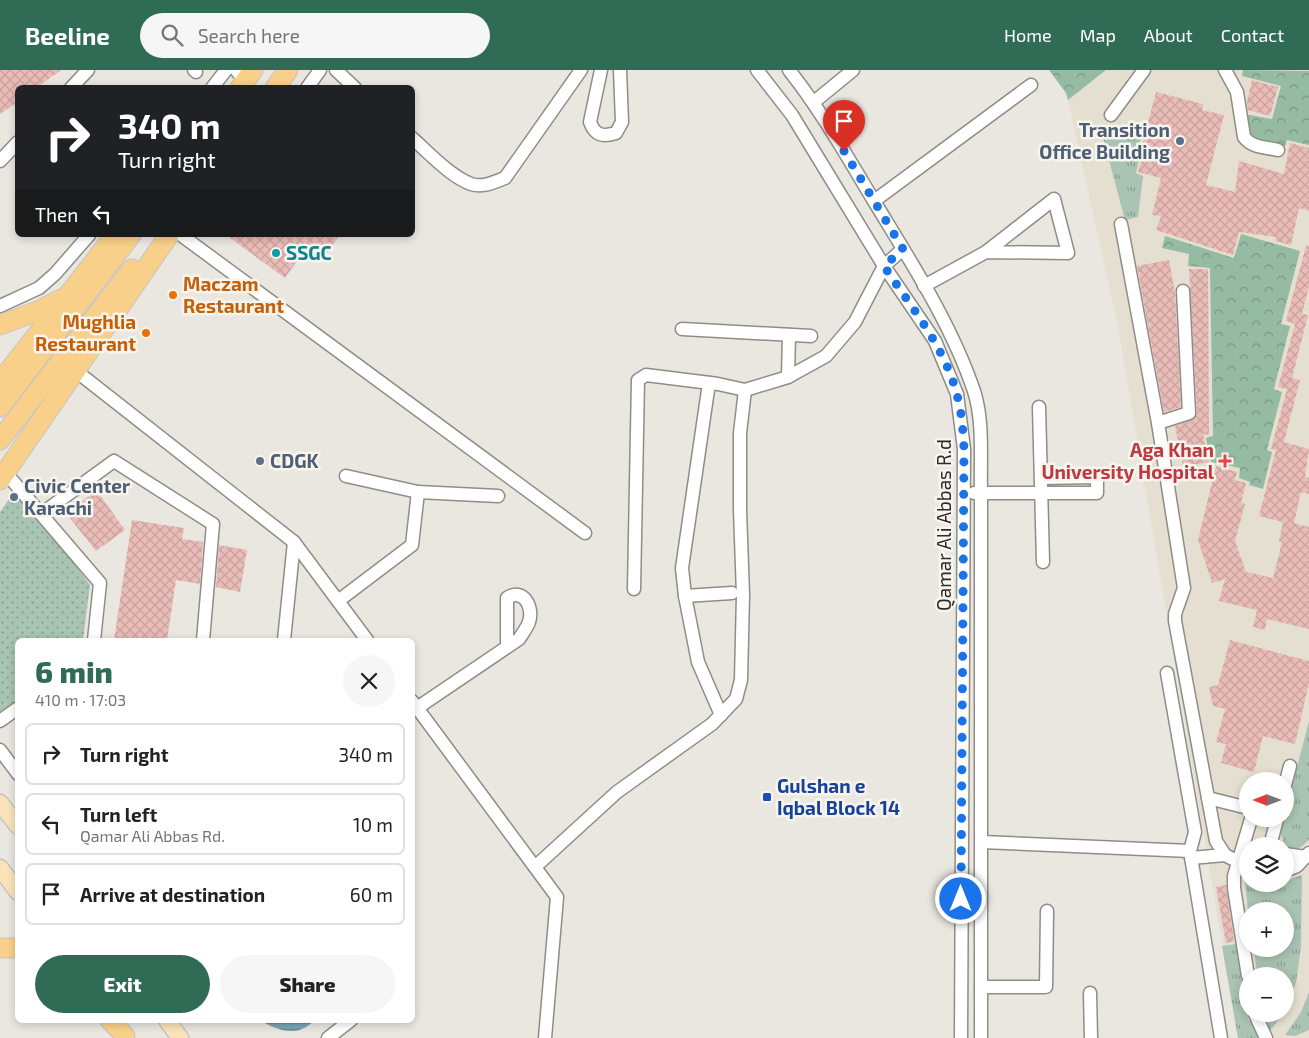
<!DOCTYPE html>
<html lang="en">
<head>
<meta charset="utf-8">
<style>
	body { margin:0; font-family:"Exo 2",sans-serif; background:#f6f6f6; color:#222; height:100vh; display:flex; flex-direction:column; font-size:19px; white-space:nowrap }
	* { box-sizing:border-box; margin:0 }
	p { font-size:16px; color:#767676 }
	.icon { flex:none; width:28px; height:28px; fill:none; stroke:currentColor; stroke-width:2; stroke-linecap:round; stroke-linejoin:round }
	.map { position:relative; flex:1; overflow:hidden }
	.panel { position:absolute; left:15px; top:568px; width:400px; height:385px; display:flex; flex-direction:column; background:#fff; border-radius:8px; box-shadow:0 2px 8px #0003 }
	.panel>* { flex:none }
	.top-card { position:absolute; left:15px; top:15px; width:400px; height:152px; border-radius:8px; box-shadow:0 2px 8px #0003; background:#202124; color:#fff; overflow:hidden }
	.needle { width:32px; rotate:270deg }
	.tools { position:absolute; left:1239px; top:702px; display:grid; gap:10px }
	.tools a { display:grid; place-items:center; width:55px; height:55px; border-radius:50%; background:#fff; box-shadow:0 2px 8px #0003; font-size:25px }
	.pin { position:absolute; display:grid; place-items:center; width:42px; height:42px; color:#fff; margin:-51px -21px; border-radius:50% 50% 50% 0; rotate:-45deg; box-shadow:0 0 5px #0007 }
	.pin .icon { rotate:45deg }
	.me { position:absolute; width:55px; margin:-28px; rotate:0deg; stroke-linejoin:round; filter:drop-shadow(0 0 4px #0008) }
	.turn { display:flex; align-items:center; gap:18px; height:105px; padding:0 20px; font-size:22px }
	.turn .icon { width:65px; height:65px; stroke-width:2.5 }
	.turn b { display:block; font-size:35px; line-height:42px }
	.then { display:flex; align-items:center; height:48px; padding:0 20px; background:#0003; gap:10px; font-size:19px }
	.round { display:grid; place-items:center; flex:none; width:52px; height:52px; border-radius:26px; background:#f6f6f6 }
	.summary { display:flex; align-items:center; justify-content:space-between; height:85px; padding:0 20px }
	h1 { font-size:30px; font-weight:800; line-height:38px; color:#306b55 }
	.button { display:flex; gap:10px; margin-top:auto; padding:10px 20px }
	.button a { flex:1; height:58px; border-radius:30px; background:#306b55; color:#fff; font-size:20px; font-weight:800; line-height:58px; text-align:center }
	.button a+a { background:#f6f6f6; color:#222 }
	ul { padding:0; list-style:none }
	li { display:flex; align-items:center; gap:15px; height:62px; margin:0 10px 8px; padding:0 10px; border:2px solid #e0e0e0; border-radius:8px }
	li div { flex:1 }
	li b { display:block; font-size:19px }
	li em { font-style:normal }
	header { display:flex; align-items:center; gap:30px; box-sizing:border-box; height:70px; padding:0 25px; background:#306b55; color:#fff }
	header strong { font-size:24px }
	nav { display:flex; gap:28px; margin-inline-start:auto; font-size:18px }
	.search { width:350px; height:45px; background:#f6f6f6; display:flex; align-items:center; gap:12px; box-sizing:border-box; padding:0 18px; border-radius:28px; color:#767676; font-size:19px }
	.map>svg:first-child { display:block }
	.built { fill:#e5dfd1; fill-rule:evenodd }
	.grass { fill:url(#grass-tufts) }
	.forest { fill:url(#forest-crowns) }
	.park { fill:url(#park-dots) }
	.water { fill:url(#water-rules) }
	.building { fill:url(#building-cross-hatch) }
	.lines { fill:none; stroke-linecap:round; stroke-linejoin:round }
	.minor-casing { stroke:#908d87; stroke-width:15 }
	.major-casing { stroke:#c4c4c3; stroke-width:19 }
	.highway-casing { stroke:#c4c4c3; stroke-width:21 }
	.minor { stroke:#fff; stroke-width:12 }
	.major { stroke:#fbe3b9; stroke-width:16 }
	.highway { stroke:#f9d08a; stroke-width:19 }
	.route { stroke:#1a73e8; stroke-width:9; stroke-dasharray:0 16.2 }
	.service-dot { fill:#5c6f8a; stroke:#f7f5ee; stroke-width:2 }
	.culture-dot { fill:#0f9aa8; stroke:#f7f5ee; stroke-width:2 }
	.food-dot { fill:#e8710a; stroke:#f7f5ee; stroke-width:2 }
	.health-dot { fill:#e0444e; stroke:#f7f5ee; stroke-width:2 }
	.transit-dot { fill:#1a4fb4; stroke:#f7f5ee; stroke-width:2 }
	.labels { text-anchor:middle; stroke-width:5; stroke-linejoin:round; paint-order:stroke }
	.service-label { font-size:19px; font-weight:bold; fill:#4e5e75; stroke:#f7f5ee; text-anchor:start }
	.culture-label { font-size:19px; font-weight:bold; fill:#0d838f; stroke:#f7f5ee; text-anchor:start }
	.food-label { font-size:19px; font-weight:bold; fill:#c56008; stroke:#f7f5ee; text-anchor:start }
	.health-label { font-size:19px; font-weight:bold; fill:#be3a42; stroke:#f7f5ee; text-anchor:end }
	.street-label { font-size:19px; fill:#2d2c2a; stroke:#f7f5ee }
	.transit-label { font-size:19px; font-weight:bold; fill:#164399; stroke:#f7f5ee; text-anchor:start }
</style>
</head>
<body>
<header>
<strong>Beeline</strong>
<div class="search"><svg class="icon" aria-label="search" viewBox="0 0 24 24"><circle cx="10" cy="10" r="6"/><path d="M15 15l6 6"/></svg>Search here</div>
<nav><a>Home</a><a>Map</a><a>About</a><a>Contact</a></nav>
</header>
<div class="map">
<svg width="1309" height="968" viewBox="0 0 1309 968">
	<defs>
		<pattern id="grass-tufts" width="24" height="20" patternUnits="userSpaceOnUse" patternTransform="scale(1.25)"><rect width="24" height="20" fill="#a9c4b2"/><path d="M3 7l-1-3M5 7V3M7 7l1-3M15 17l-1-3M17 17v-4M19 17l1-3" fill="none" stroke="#8a9f91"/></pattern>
		<pattern id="forest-crowns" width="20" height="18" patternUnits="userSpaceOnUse" patternTransform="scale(1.25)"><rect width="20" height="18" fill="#95bba3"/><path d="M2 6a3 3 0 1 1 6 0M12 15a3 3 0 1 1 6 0" fill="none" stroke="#7a9885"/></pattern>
		<pattern id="park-dots" width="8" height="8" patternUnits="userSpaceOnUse" patternTransform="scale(1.25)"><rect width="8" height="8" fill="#a9c4b2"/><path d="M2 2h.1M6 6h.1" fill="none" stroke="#8a9f91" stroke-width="1.8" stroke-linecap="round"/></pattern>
		<pattern id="water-rules" width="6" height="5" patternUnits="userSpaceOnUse" patternTransform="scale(1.25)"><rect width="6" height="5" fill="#79a7b6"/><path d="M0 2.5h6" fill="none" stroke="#648894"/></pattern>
		<pattern id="building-cross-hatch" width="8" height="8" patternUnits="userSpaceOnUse" patternTransform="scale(1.25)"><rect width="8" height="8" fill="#eabcb8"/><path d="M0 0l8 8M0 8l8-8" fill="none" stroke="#c9a29e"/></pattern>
	</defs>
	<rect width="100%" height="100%" fill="#eae7e1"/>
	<path class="built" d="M1106,0H1309V968H1238L1118,256L1068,30ZM1248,711H1285V749H1248ZM1248,776H1285V814H1248ZM1248,841H1285V879H1248ZM1248,906H1285V944H1248Z"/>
	<g class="grass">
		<polygon points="1136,55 1144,57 1136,88 1139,90 1136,103 1143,106 1138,147 1125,150 1102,64"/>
		<path d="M1309,651V769C1303,777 1298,780 1287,780L1280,762Z"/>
		<polygon points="1302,805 1301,876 1296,913 1285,940 1285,906 1257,906 1254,879 1285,879 1285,841 1248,841 1245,811 1248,814 1285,814 1285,811"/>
		<polygon points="1236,874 1248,949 1254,955 1259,968 1238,968 1222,876"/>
		<polygon points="1309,922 1309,960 1295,966 1285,965 1301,942"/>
		<polygon points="1264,944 1283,944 1270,961"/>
	</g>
	<g class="forest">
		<polygon points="1049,0 1106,0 1068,30 1066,23"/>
		<polygon points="1243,0 1309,1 1309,75 1287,70 1285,76 1251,68 1244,44 1272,49 1281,16 1242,6"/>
		<polygon points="1241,164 1300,181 1281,254 1290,256 1274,319 1282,322 1267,380 1272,382 1263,419 1249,415 1250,412 1239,408 1240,398 1211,392 1206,368 1213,366 1210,198 1188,196 1189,184 1162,178 1165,166 1234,188"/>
	</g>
	<polygon class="park" points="18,416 90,515 83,570 18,570 17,633 0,646 0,442"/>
	<path class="water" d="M259,950H315C297,968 279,961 259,950Z"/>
	<g class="building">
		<polygon points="0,0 61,0 36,18 18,18 18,32 0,44"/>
		<polygon points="1252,10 1278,17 1270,46 1248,40 1247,31"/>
		<polygon points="1156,22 1203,34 1202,40 1224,45 1206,115 1235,122 1239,91 1284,104 1290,73 1309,78 1309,141 1299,138 1291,175 1275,171 1276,167 1239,162 1233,185 1156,160 1161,146 1152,145 1161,108 1138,102 1142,88 1139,87"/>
		<polygon points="226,165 340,165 323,188 307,177 285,208"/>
		<polygon points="1306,176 1309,176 1309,216 1302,244 1308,245 1292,308 1300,310 1284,372 1309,379 1305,407 1309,408 1309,424 1301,422 1294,453 1309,457 1309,559 1267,549 1265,560 1253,557 1257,540 1219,531 1225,509 1212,513 1198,470 1216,396 1237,402 1235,410 1246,413 1241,433 1245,434 1235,471 1246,502 1273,508 1282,472 1279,471 1283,452 1259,446 1276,380 1271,379 1287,319 1278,317 1295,254 1286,251"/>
		<polygon points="1169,190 1175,223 1181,337 1164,342 1137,196"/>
		<polygon points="1189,199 1208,199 1209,365 1203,364 1209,392 1183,397 1175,356 1192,350 1197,343"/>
		<polygon points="97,421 125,460 96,481 65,442"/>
		<polygon points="132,450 184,458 182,469 203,472 200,514 176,510 167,570 114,570"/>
		<polygon points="219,475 247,480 240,522 216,517"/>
		<polygon points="1230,570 1309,591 1309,613 1295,674 1263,666 1254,702 1221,693 1226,674 1216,672 1225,639 1213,636 1209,617 1218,615"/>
		<polygon points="1226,815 1234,871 1226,873 1216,817"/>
	</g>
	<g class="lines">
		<g class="minor-casing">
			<g id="minor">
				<polyline points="194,0 196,2"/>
				<polyline points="236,0 245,11"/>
				<polyline points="336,0 355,18"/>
				<path d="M601,0L590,52C595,66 603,67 616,63L622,52L620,0"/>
				<polyline points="757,0 792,45 884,196 935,271 957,324 964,379 961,968"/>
				<path d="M789,0C823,43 849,90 877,136C913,195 952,256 974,321C984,352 980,390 981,423V968"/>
				<path d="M1225,0L1237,22L1244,67C1252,78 1266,77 1278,80"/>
				<polyline points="71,18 88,0"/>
				<polyline points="212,18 226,0"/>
				<polyline points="307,18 320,0"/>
				<polyline points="814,32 853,0"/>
				<polyline points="1111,45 1144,0"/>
				<path d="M412,68C428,82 451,107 471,114C483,118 494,112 505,108L581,0"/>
				<polyline points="0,91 18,72"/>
				<polyline points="874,131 1031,15"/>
				<polyline points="1121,154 1158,353 1184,518 1175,544 1175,551 1216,771 1225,785 1248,797"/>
				<polyline points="181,165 585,463"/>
				<polyline points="924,216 986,182 1054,129 1068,183 986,182"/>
				<polyline points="0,236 39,218 55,204 89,165"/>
				<polyline points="682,259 811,266"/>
				<polyline points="76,301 294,472 367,570"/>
				<polyline points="788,307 789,265"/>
				<polyline points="709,313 682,498 685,526 698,592 721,645"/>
				<polyline points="1039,337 1043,492"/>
				<polyline points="1158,353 1189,343 1183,221"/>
				<polyline points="5,402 100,513 94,570"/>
				<polyline points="346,406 418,422 498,426"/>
				<polyline points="974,423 1097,423 1097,407 1041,408"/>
				<polyline points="41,444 114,391 213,454 203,570"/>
				<polyline points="634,519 638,310 646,305 718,314 745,320 788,307 826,286 855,252 884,196 903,179"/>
				<polyline points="685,526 732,523"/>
				<polyline points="338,531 412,475 418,422"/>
				<polyline points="284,570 294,472"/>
				<polyline points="1167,603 1195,762 1190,781 1221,968"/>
				<polyline points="412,631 557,827 545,968"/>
				<path d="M417,638L519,569C522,564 527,558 529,552C534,537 523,517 507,528V577"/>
				<polyline points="0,651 18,638"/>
				<polyline points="0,680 18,704"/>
				<polyline points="1285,715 1290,696"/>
				<polyline points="1208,728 1248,738"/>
				<polyline points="982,772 1190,781"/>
				<polyline points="1270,776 1277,749"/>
				<polyline points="1285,784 1306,787"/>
				<polyline points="1191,788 1225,785"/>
				<polyline points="536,796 617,722 712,654 736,629 741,610 743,525 740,440 740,363 745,320"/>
				<polyline points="1285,801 1297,796 1309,783"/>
				<polyline points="1248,906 1234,818 1234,806 1251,749"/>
				<polyline points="981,917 1046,917 1047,841"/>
				<polyline points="1090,923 1091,968"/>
				<polyline points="1255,944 1266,968"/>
				<polyline points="328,968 351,950"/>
			</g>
		</g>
		<g class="major-casing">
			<g id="major">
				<polyline points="0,733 18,756"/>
				<polyline points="0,798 18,822"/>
				<polyline points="167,950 180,968"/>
			</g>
		</g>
		<g class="highway-casing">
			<g id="highway">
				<polyline points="240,18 253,0"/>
				<polyline points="275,18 288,0"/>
				<polyline points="0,255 40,240 61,229"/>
				<polyline points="0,312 115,165"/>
				<polyline points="0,337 131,165"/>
				<polyline points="0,370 132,199"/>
				<polyline points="0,410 169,165"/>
				<polyline points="0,878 18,878"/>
				<polyline points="110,950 125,966"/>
			</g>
		</g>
		<use href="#minor" class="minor"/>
		<use href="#major" class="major"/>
		<use href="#highway" class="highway"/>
	</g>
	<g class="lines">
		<path class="route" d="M844,81L903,179L884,196C911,237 945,277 957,325C962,343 963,361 964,379L961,829"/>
	</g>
	<g class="service-dot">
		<circle cx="1180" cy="71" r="5"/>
		<circle cx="260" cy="391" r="5"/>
		<circle cx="14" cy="427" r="5"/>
	</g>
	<circle class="culture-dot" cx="276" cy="183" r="5"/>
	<g class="food-dot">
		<circle cx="173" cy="225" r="5"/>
		<circle cx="146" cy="263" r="5"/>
	</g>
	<path class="health-dot" d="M1222.5 383.5h5v5h5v5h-5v5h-5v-5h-5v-5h5z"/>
	<rect class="transit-dot" x="762" y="722" width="10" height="10" rx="2.5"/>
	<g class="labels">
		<g class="service-label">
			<text x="1170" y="67" text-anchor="end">Transition<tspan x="1170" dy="22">Office Building</tspan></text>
			<text x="270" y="398">CDGK</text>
			<text x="24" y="423">Civic Center<tspan x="24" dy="22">Karachi</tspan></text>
		</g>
		<g class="culture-label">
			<text x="286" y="190">SSGC</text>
		</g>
		<g class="food-label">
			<text x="183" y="221">Maczam<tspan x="183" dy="22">Restaurant</tspan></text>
			<text x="136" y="259" text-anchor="end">Mughlia<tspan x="136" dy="22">Restaurant</tspan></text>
		</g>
		<g class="health-label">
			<text x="1214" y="387">Aga Khan<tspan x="1214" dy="22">University Hospital</tspan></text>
		</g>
		<g class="street-label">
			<text transform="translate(944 455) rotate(-90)" y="7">Qamar Ali Abbas R.d</text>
		</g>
		<g class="transit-label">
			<text x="777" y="723">Gulshan e<tspan x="777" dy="22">Iqbal Block 14</tspan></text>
		</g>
	</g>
</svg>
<div class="tools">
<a><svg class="needle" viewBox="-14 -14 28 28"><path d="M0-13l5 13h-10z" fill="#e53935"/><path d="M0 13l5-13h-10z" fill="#767676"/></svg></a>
<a><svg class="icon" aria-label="layers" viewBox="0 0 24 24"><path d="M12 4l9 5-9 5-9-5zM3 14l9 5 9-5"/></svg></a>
<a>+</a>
<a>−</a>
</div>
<div class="pin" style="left:844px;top:81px;background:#d93025"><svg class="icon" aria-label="arrive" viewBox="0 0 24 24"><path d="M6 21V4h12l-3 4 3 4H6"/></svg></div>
<svg class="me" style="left:961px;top:829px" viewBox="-20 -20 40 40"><circle r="17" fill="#1a73e8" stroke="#fff" stroke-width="3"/><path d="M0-11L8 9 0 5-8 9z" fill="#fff"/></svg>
<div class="top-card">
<div class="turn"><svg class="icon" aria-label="right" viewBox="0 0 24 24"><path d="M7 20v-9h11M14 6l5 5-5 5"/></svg><div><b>340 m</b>Turn right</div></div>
<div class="then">Then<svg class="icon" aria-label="left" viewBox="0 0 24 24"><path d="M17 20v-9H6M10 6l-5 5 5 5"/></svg></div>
</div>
<section class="panel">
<div class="summary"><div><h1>6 min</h1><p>410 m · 17:03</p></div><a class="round"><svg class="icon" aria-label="close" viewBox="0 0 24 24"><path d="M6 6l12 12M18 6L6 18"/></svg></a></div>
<ul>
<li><svg class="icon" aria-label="right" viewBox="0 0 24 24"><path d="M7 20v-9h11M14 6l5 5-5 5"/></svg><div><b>Turn right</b></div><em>340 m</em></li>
<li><svg class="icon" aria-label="left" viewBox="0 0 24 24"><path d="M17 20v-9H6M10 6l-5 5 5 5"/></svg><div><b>Turn left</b><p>Qamar Ali Abbas Rd.</p></div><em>10 m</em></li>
<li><svg class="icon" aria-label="arrive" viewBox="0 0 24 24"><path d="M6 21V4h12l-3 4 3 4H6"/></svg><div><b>Arrive at destination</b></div><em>60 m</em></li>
</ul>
<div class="button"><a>Exit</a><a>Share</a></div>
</section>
</div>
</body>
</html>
